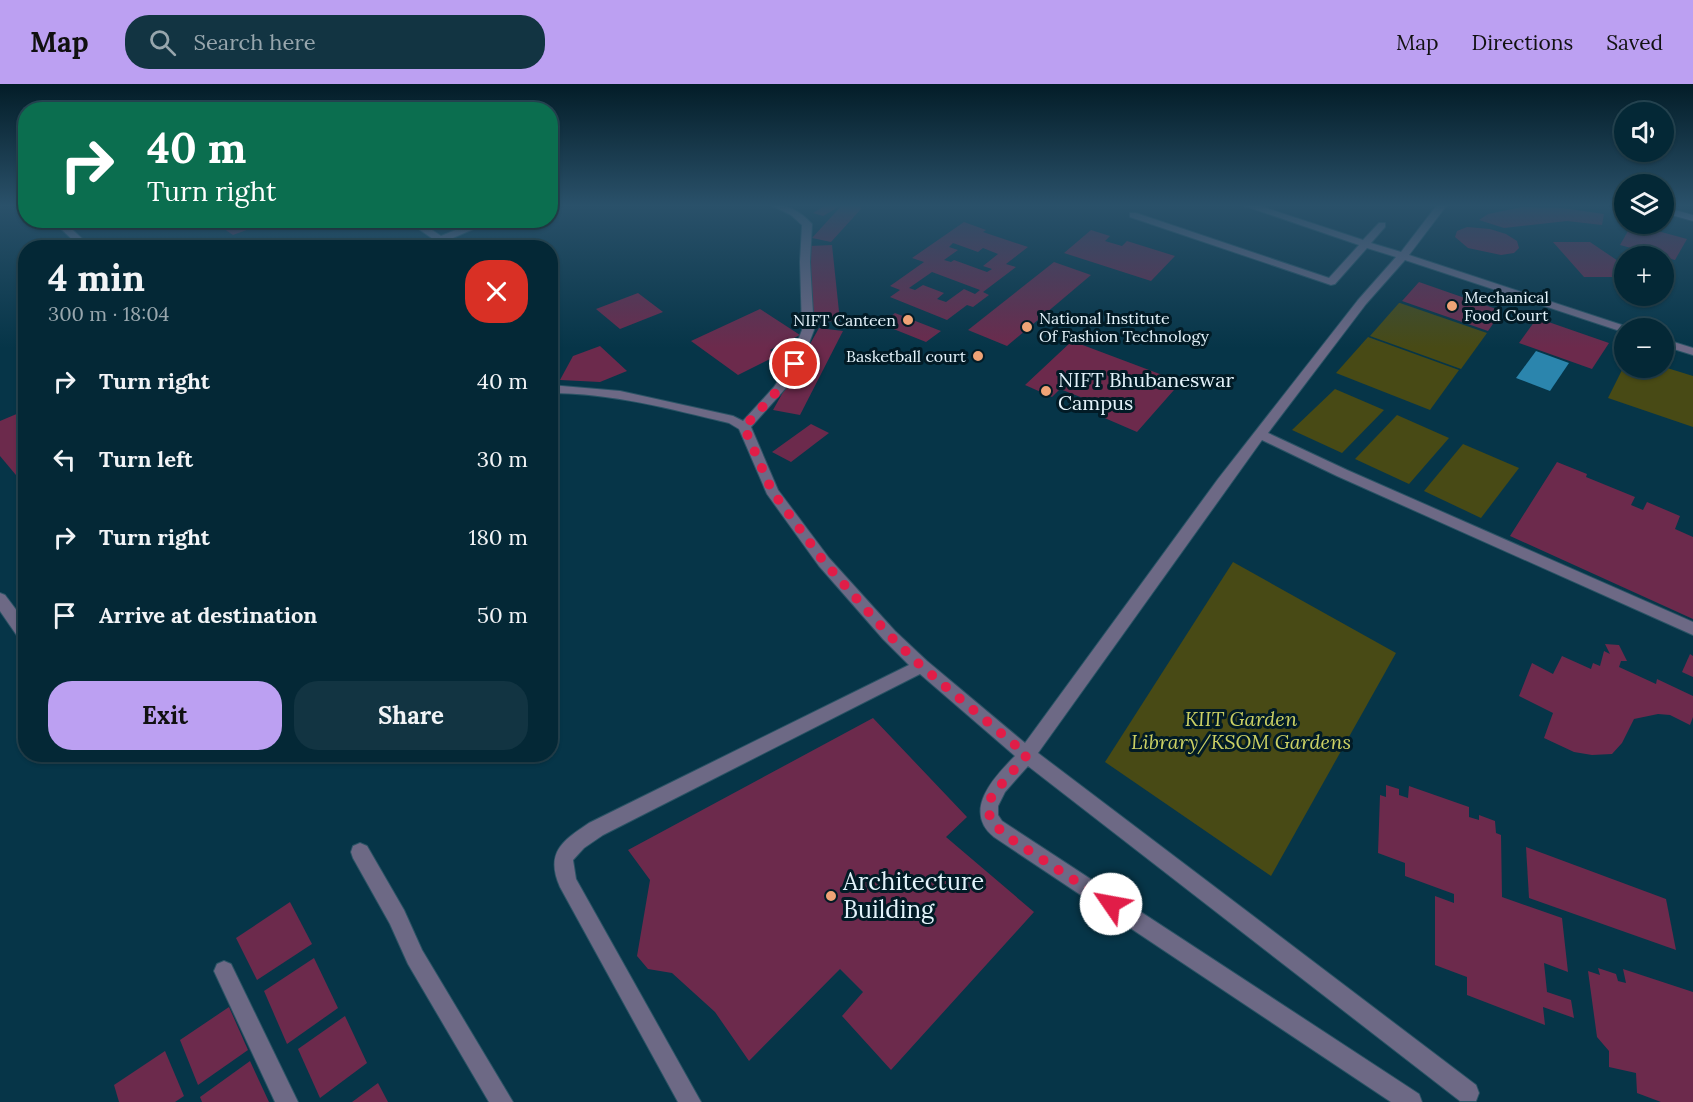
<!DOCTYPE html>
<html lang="en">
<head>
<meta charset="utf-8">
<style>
	body { margin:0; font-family:Lora,serif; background:#123442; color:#f1f3f6; height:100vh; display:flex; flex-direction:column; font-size:22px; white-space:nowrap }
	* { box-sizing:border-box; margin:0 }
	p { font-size:20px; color:#97a6ad }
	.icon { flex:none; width:33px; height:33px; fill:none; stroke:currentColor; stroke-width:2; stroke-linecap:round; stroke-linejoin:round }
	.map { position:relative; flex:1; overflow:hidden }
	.panel { position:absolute; left:18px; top:156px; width:540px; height:522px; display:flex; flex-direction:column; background:#042836; border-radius:24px; box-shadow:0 2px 4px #0004,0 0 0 2px #254451 }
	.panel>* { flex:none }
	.hud { position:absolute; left:18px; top:18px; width:540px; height:126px; border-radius:24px; box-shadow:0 2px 4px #0004,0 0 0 2px #254451; background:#0b6e4f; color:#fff; overflow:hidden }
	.tools { position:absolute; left:1614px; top:18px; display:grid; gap:12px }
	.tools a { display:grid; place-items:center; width:60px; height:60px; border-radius:50%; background:#042836; box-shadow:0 2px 4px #0004,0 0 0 2px #254451; font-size:30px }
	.pin { position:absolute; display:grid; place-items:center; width:51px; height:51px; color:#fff; margin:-26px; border:3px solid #fff; border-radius:50%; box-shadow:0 2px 6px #0007 }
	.me { position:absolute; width:66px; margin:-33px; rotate:303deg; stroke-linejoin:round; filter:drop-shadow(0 0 4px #0008) }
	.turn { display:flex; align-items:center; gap:21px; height:126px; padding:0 30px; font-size:27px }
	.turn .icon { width:78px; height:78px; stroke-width:2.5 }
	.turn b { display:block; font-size:42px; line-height:51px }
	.round { display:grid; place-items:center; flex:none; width:63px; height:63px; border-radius:24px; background:#123442 }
	.headline { display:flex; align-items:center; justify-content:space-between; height:102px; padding:0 30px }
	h1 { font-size:36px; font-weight:700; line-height:45px }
	.button { display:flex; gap:12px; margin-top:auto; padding:12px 30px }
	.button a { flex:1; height:69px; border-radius:24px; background:#bca0f2; color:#111; font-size:24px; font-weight:700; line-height:69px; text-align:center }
	.button a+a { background:#123442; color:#f1f3f6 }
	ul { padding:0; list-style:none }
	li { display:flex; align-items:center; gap:18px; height:78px; padding:0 30px }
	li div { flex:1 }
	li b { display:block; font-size:22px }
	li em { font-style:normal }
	header { display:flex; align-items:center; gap:36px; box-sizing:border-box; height:84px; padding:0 30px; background:#bca0f2; color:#111 }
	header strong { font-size:28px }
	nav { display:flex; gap:33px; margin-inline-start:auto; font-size:21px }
	.search { width:420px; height:54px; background:#123442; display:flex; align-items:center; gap:15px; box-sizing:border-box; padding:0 21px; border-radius:24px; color:#97a6ad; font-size:22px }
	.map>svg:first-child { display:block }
	.green { fill:#484a15 }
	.water { fill:#2b85ad }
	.building { fill:#6c2a4c; fill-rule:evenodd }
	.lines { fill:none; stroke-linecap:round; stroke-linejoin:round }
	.minor-casing { stroke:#2a5365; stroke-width:2 }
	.secondary-casing { stroke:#2a5365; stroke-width:2 }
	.minor { fill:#6d6985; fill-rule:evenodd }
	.secondary { fill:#8f88b5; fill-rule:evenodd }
	.route { stroke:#e11d48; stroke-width:10; stroke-dasharray:0 18 }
	.poi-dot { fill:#efa376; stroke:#021b26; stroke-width:2 }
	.labels { text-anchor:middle; stroke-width:6; stroke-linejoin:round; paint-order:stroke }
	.far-poi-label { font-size:16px; fill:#e4f3fb; stroke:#021b26; text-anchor:start }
	.poi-label { font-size:20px; fill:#e4f3fb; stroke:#021b26; text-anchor:start }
	.park-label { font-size:20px; font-style:italic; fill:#cbd064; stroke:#021b26 }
	.near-poi-label { font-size:24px; fill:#e4f3fb; stroke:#021b26; text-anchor:start }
</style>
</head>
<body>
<header>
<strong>Map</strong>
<div class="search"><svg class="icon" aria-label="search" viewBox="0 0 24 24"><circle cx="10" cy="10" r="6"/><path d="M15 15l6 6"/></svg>Search here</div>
<nav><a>Map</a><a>Directions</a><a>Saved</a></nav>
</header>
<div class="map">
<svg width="1693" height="1018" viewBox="0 0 1693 1018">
	<rect width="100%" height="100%" fill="#063548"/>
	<g class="green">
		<polygon points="1399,219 1400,219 1487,249 1461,285 1370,252"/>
		<polygon points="1368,253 1459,286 1430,326 1336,289"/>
		<polygon points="1624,282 1624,284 1664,283 1693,292 1693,343 1608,314"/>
		<polygon points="1335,305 1384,326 1342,369 1292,346"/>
		<polygon points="1397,331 1449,354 1409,400 1355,375"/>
		<polygon points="1463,360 1519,384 1481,434 1424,407"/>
		<polygon points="1233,478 1396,569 1271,792 1105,678"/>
	</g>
	<polygon class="water" points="1536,267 1569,279 1550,307 1516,294"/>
	<g class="building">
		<polygon points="826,121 860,121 861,125 831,158 812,154 842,121 823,132 813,129"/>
		<polygon points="1522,123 1563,124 1604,130 1602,141 1567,137 1504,144 1479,136 1488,130"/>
		<polygon points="211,136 253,136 260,141 233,151"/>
		<path d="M964,138L986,146L983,148L1028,163L1006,180L1016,183L983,208L989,211L973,223L967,221L947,236L890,213L900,206L890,202L924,178L912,174ZM953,159L978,168L983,164L998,170L983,182L992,185L987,188L954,176L951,178L944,176L958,166L949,163ZM932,188L980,206L975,210L964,205L946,218L937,215L944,209L923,201L915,206L909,204Z"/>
		<polygon points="1632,140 1687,155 1675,176 1620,161"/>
		<polygon points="1467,143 1490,145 1506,150 1517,157 1519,164 1514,169 1501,171 1468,164 1455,153 1457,147"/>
		<polygon points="1091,146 1110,152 1105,157 1122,162 1127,157 1175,172 1151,197 1064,169"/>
		<polygon points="1553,158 1590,158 1624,181 1624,193 1584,193"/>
		<polygon points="832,161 840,237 814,238 809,162"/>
		<polygon points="1054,178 1091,191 1007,262 968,246"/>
		<polygon points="1419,198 1502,227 1488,247 1402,217"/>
		<polygon points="638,209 663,228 620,245 596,225"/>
		<polygon points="760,225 800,251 770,266 778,271 738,291 691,257"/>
		<polygon points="895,229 941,247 926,258 881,240"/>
		<polygon points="1537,234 1609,259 1592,285 1519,259"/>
		<polygon points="819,244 843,247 800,331 773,326"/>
		<polygon points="1072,257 1181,298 1137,348 1100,332 1108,324 1060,305 1052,313 1025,301"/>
		<polygon points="600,262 627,287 600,298 560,296 573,272"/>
		<polygon points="26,326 26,403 0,372 0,337"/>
		<polygon points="811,340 829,349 791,378 772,368"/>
		<polygon points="1557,378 1587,390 1586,393 1635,413 1631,421 1643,426 1647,418 1680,432 1675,445 1693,453 1693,535 1510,452"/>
		<polygon points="1605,560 1619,561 1627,577 1621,577 1619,583 1656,600 1657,595 1693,612 1693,633 1690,641 1670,631 1658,630 1634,635 1622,659 1612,670 1592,671 1574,668 1544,654 1553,629 1519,612 1532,579 1553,590 1562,572 1591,585 1593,579 1600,582 1604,567 1610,570"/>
		<polygon points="1690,570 1693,572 1693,593 1682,588"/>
		<polygon points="873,634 967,733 946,753 1034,828 891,986 842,932 863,908 840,885 749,977 715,928 672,889 648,885 637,872 650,796 628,766"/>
		<polygon points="1386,701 1399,705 1399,711 1408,714 1409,702 1469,723 1469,733 1479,736 1479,731 1495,737 1496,749 1501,751 1502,813 1562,834 1568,888 1544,879 1547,908 1571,916 1574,934 1543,923 1545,941 1467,911 1467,893 1435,881 1435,812 1454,819 1454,810 1405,792 1405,779 1378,769 1380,711 1386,713"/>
		<polygon points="1526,763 1666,815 1676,866 1529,814"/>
		<polygon points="290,818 312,860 257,896 236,854"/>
		<polygon points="314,874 338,924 287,960 264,907"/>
		<polygon points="1598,884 1616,890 1618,897 1626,899 1623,885 1693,908 1693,1018 1661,1018 1637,1009 1636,989 1609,983 1609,967 1597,953 1588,887 1600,891"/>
		<polygon points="229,923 248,966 198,1001 180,956"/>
		<polygon points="345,932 367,979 320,1014 298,965"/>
		<polygon points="165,967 184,1012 175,1018 119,1018 114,1001"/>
		<polygon points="250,977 269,1018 202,1018 200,1013"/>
		<polygon points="378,999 388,1018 352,1018"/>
	</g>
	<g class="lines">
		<g class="minor-casing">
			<g id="minor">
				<path d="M771,121C789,121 800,127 812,140L810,178L814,246L801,280L785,305L751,343L778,406L829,474L895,547L927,577L1025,659L1218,395L1358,216L1396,173L1367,164L1335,200L1331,201L1130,133V129H1136L1329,194L1359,161L1242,121H1257L1363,156L1379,139H1385V143L1371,159L1401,168L1437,121H1447L1409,171L1628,243L1629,244H1624V248L1620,247L1405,176L1366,220L1268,349L1347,386L1693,538V551L1337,392L1262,356L1038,669L1476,1001L1479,1009L1476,1017H1460L1028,682L1005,708L998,722V731L1002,737L1419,1010L1422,1018H1391L994,753C962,727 994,693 1015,672L920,590L603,751L584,764L573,776L576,795L701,1018H678L560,803C545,769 562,757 589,739L909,581L883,555L819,482L767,410L739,345L729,339C670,325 612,309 550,309V301L620,307L733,332L743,337L774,303L789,280L802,246L800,178L802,141L791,131Z"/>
				<polygon points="52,136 62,136 92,164 81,164"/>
				<polygon points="406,136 417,136 441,152 480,136 494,136 430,164 415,164 433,155"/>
				<polygon points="1664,255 1693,264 1693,271 1664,262"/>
				<polygon points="0,509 5,511 26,539 26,558 20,556 0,527"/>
				<polygon points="360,759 367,762 404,826 422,866 513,1018 489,1018 408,880 390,840 353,774 351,768 353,762"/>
				<polygon points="224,877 231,880 298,1018 275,1018 214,887 217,880"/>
			</g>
		</g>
		<g class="secondary-casing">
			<polygon id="secondary" points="1664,123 1693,131 1693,137 1664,129"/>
		</g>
		<use href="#minor" class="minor"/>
		<use href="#secondary" class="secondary"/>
	</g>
	<linearGradient id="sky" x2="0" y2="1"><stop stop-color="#031d28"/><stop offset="0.46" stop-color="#2a516a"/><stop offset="1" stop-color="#2a516a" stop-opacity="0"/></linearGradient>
	<rect width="1693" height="264" fill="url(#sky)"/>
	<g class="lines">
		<polyline class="route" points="795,280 779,305 744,343 772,407 824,478 889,551 921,582 1027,671 992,711 988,724 991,738 1011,755 1111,820"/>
	</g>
	<g class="poi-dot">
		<circle cx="1452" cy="222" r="6"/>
		<circle cx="908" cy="236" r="6"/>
		<circle cx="1027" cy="243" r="6"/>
		<circle cx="978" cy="272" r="6"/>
		<circle cx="1046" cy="307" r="6"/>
		<circle cx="831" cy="812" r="6"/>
	</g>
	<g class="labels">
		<g class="far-poi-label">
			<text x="1464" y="219">Mechanical<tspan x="1464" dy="18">Food Court</tspan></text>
			<text x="1039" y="240">National Institute<tspan x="1039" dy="18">Of Fashion Technology</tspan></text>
			<text x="896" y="242" text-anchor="end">NIFT Canteen</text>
			<text x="966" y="278" text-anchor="end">Basketball court</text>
		</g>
		<g class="poi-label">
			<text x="1058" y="303">NIFT Bhubaneswar<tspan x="1058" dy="23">Campus</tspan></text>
		</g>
		<g class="park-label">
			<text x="1241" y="642">KIIT Garden<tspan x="1241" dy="23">Library/KSOM Gardens</tspan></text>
		</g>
		<g class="near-poi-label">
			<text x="843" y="806">Architecture<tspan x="843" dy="28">Building</tspan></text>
		</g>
	</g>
</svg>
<div class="tools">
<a><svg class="icon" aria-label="sound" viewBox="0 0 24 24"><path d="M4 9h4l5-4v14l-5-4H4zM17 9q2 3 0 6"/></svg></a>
<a><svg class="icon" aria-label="layers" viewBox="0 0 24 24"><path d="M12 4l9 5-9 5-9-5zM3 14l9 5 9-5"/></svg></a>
<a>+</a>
<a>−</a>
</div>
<div class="pin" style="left:795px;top:280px;background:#d93025"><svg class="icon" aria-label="arrive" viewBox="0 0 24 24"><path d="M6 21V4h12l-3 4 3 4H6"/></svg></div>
<svg class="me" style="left:1111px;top:820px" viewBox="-20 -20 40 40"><circle r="19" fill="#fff"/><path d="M0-13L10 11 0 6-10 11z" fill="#e11d48"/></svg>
<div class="hud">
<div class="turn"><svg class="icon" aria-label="right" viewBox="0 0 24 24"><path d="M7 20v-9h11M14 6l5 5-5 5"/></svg><div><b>40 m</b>Turn right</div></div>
</div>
<section class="panel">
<div class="headline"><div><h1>4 min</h1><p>300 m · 18:04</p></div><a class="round" style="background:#d93025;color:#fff"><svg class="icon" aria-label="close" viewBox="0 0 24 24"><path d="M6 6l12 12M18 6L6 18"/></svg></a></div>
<ul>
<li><svg class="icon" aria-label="right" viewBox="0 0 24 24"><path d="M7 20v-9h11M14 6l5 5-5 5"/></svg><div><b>Turn right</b></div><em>40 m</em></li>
<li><svg class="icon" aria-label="left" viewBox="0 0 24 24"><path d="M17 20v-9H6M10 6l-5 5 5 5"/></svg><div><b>Turn left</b></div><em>30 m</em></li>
<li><svg class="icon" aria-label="right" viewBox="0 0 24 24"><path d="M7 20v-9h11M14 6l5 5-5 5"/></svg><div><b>Turn right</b></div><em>180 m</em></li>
<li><svg class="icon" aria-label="arrive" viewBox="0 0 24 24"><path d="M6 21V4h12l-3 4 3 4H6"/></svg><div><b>Arrive at destination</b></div><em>50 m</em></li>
</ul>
<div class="button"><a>Exit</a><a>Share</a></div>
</section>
</div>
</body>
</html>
